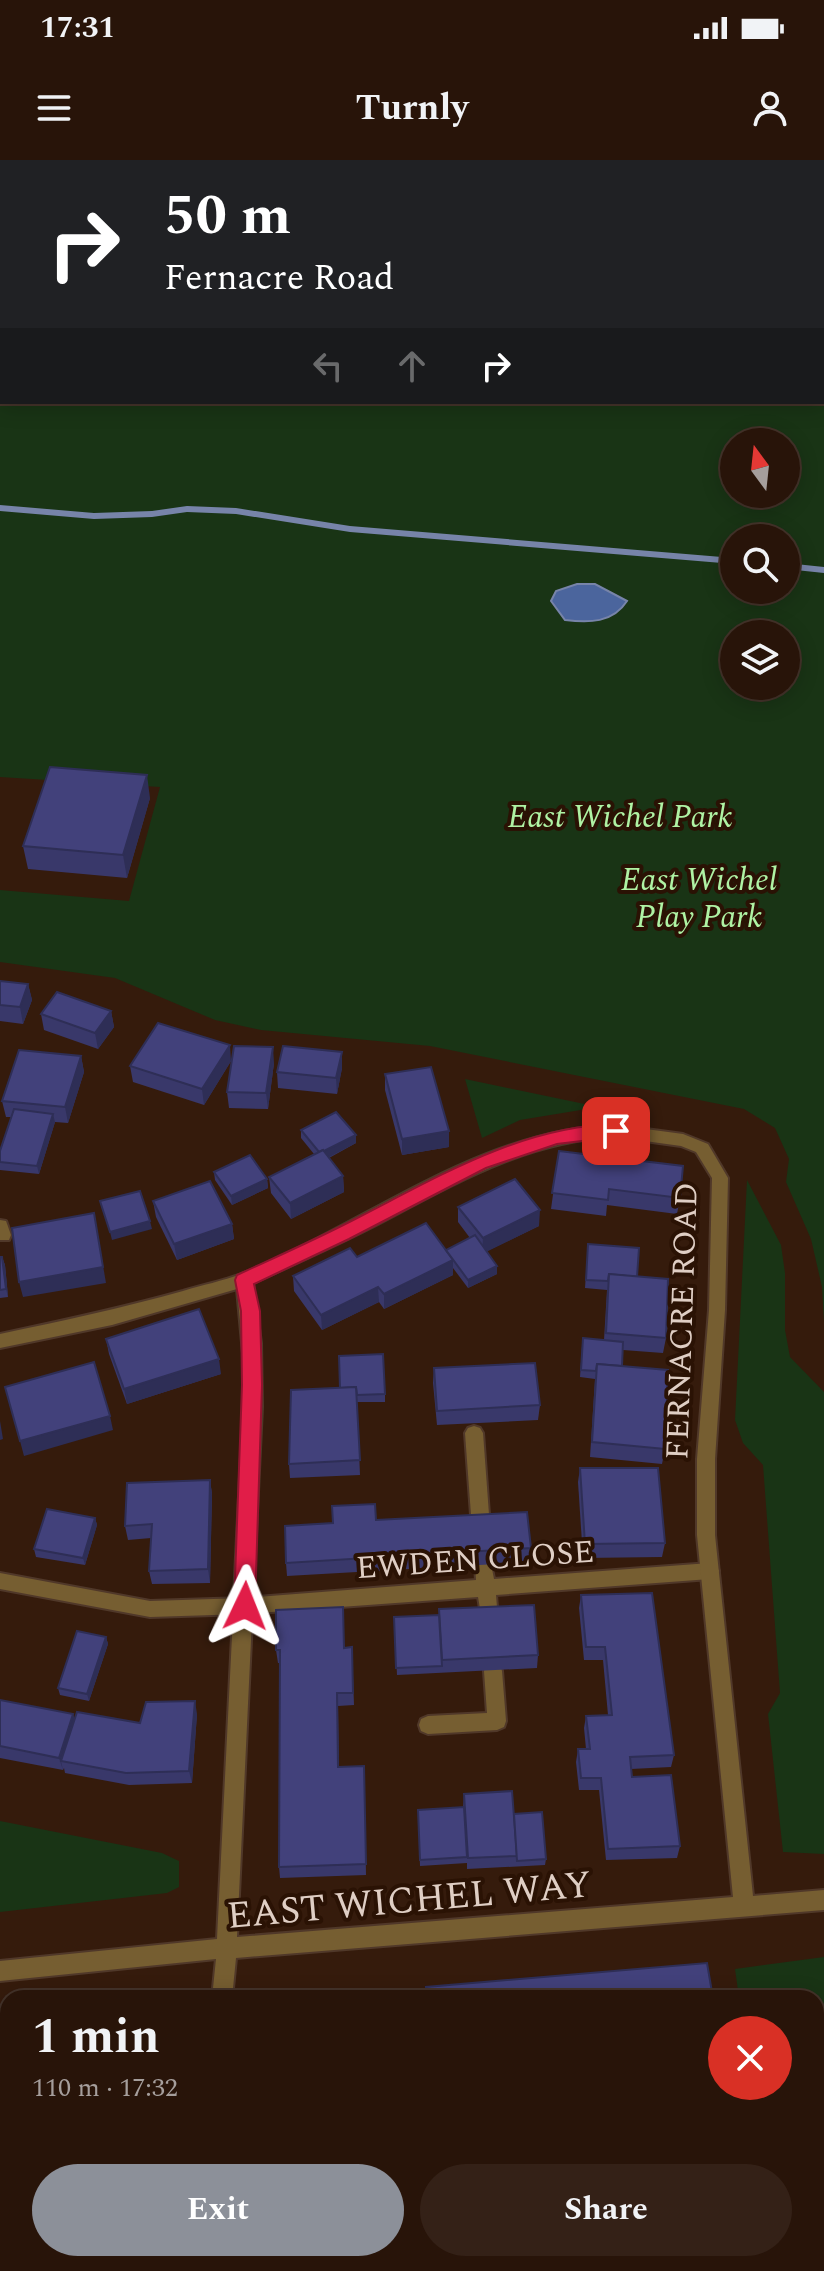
<!DOCTYPE html>
<html lang="en">
<head>
<meta charset="utf-8">
<style>
	body { margin:0; font-family:Spectral,serif; background:#342117; color:#f1f3f6; height:100vh; display:flex; flex-direction:column; font-size:30px; white-space:nowrap }
	* { box-sizing:border-box; margin:0 }
	p { font-size:26px; color:#a59e9c }
	.icon { flex:none; width:44px; height:44px; fill:none; stroke:currentColor; stroke-width:2; stroke-linecap:round; stroke-linejoin:round }
	.map { position:relative; flex:1; overflow:hidden }
	.panel { position:absolute; left:0px; top:1830px; width:824px; height:282px; display:flex; flex-direction:column; background:#281409; border-radius:24px 24px 0 0; box-shadow:0 4px 20px #0003,0 0 0 2px #44332a }
	.panel>* { flex:none }
	.top-card { position:absolute; left:0px; top:0px; width:824px; height:244px; box-shadow:0 4px 20px #0003,0 0 0 2px #44332a; background:#202124; color:#fff; overflow:hidden }
	.needle { width:52px; rotate:345deg }
	.fabs { position:absolute; left:720px; top:268px; display:grid; gap:16px }
	.fabs a { display:grid; place-items:center; width:80px; height:80px; border-radius:50%; background:#281409; box-shadow:0 4px 20px #0003,0 0 0 2px #44332a; font-size:40px }
	.pin { position:absolute; display:grid; place-items:center; width:68px; height:68px; color:#fff; margin:-34px; border-radius:16px; box-shadow:0 4px 12px #0006 }
	.me { position:absolute; width:88px; margin:-44px; rotate:2deg; stroke-linejoin:round; filter:drop-shadow(0 0 6px #0008) }
	.turn { display:flex; align-items:center; gap:28px; height:168px; padding:0 32px; font-size:36px }
	.turn .icon { width:104px; height:104px; stroke-width:2.5 }
	.turn b { display:block; font-size:56px; line-height:68px }
	.lanes { display:flex; align-items:center; height:76px; padding:0 32px; background:#0003; justify-content:center; gap:40px; direction:ltr }
	.lanes .off { opacity:.35 }
	.round { display:grid; place-items:center; flex:none; width:84px; height:84px; border-radius:42px; background:#342117 }
	.summary { display:flex; align-items:center; justify-content:space-between; height:136px; padding:0 32px }
	h1 { font-size:48px; font-weight:700; line-height:60px }
	.primary-button { display:flex; gap:16px; margin-top:auto; padding:16px 32px }
	.primary-button a { flex:1; height:92px; border-radius:48px; background:#8c9099; color:#fff; font-size:32px; font-weight:700; line-height:92px; text-align:center }
	.primary-button a+a { background:#342117; color:#f1f3f6 }
	.status { display:flex; justify-content:space-between; align-items:center; height:56px; padding:0 40px; background:#281409; direction:ltr }
	.status svg { height:22px; fill:currentColor }
	header { display:flex; justify-content:space-between; align-items:center; height:104px; padding:0 32px; background:#281409; font-size:36px; font-weight:700 }
	.map>svg:first-child { display:block }
	.green { fill:#193415; fill-rule:evenodd }
	.water { fill:#4b659d; stroke:#7784a9; stroke-width:2 }
	.lines { fill:none; stroke-linecap:round; stroke-linejoin:round }
	.stream { fill:#7784a9; fill-rule:evenodd }
	.service-casing { stroke:#503829; stroke-width:4 }
	.minor-casing { stroke:#503829; stroke-width:4 }
	.service { fill:#765e31; fill-rule:evenodd }
	.minor { fill:#765e31; fill-rule:evenodd }
	.wall { fill:#39386a }
	.shaded-wall { fill:#2e2e56 }
	.building { fill:#42417b; stroke:#2e2e56; stroke-width:2 }
	.route { fill:#e11d48; stroke:#92132f; stroke-width:2 }
	.labels { text-anchor:middle; stroke-width:8; stroke-linejoin:round; paint-order:stroke }
	.park-label { font-size:32px; font-style:italic; fill:#aff3a4; stroke:#2a1204 }
	.street-label { font-size:32px; fill:#dfcec4; stroke:#2a1204 }
	.near-street-label { font-size:38px; fill:#dfcec4; stroke:#2a1204 }
</style>
</head>
<body>
<div class="status"><b>17:31</b><svg viewBox="0 0 49 12"><path d="M0 12V9h3v3zM5 12V6h3v6zM10 12V3h3v9zM15 12V0h3v12zM26 1h20v11H26zM47 4h2v5h-2z"/></svg></div>
<header><svg class="icon" aria-label="menu" viewBox="0 0 24 24"><path d="M4 6h16M4 12h16M4 18h16"/></svg>Turnly<svg class="icon" aria-label="person" viewBox="0 0 24 24"><circle cx="12" cy="8" r="4"/><path d="M4 21q1-7 8-7t8 7"/></svg></header>
<div class="map">
<svg width="824" height="2111" viewBox="0 0 824 2111">
	<rect width="100%" height="100%" fill="#351b0c"/>
	<g class="green">
		<path d="M0,0H824V1162L822,1127L811,1079L786,1022L789,999L775,968L744,949L430,886L261,870L215,860L115,818L0,802V730L129,741L160,627L0,617ZM2,2H822V242H2ZM734,282H786V334H734ZM734,378H786V430H734ZM734,474H786V526H734Z"/>
		<polygon points="465,919 599,947 520,960 482,978"/>
		<polygon points="747,1020 781,1085 785,1113 785,1170 790,1197 824,1232 824,1694 783,1692 768,1554 780,1533 763,1305 743,1283 735,1260"/>
		<polygon points="0,1661 162,1693 179,1701 179,1727 167,1733 0,1752"/>
		<polygon points="824,1797 824,1896 816,1891 816,1838 739,1838 735,1809"/>
	</g>
	<path class="water" d="M577,424H595L627,441C613,463 589,463 565,460L551,441L556,431Z"/>
	<g class="lines">
		<g class="stream">
			<polygon points="0,345 94,353 152,351 187,346 236,348 350,366 734,398 734,404 350,372 236,354 187,352 152,357 94,359 0,351"/>
			<polygon points="786,403 824,407 824,413 786,409"/>
		</g>
		<g class="service-casing">
			<g id="service">
				<polygon points="0,1060 6,1061 11,1075 9,1080 0,1080"/>
				<polygon points="474,1266 480,1268 483,1273 490,1368 487,1374 481,1376 475,1374 472,1368 465,1273 468,1268"/>
				<polygon points="484,1397 490,1399 494,1419 710,1403 716,1405 719,1411 716,1417 710,1419 496,1435 498,1460 495,1466 489,1468 483,1466 478,1437 245,1454 150,1457 0,1429 0,1413 150,1441 245,1438 476,1420 475,1405 478,1399"/>
				<polygon points="493,1502 500,1505 502,1511 506,1561 504,1567 497,1570 428,1574 421,1571 419,1565 421,1559 428,1556 487,1553 484,1511 486,1505"/>
				<polygon points="0,2097 8,2098 8,2104 44,2104 47,2111 0,2111"/>
				<polygon points="448,2104 470,2104 471,2111 449,2111"/>
			</g>
		</g>
		<g class="minor-casing">
			<g id="minor">
				<path d="M616,965L683,974L708,984L728,1018L725,1150L715,1299V1375L753,1736L824,1730V1750L236,1798L232,1838H212L216,1799L0,1821V1801L217,1779L245,1215L237,1129L112,1165L0,1188V1174C62,1161 122,1148 183,1131C202,1125 223,1121 241,1114C365,1065 479,969 616,965ZM616,977L681,986L696,992L712,1018L709,1150L697,1299V1375L733,1737L237,1777L262,1247L261,1183L253,1123C292,1105 331,1088 370,1068C449,1027 525,980 616,977Z"/>
				<polygon points="179,2104 201,2104 200,2111 178,2111"/>
			</g>
		</g>
		<use href="#service" class="service"/>
		<use href="#minor" class="minor"/>
	</g>
	<g class="wall">
		<polygon points="150,638 127,718 28,709 23,686"/>
		<polygon points="0,821 28,824 32,840 23,864 0,861"/>
		<polygon points="111,851 114,867 98,889 44,870 41,854"/>
		<polygon points="342,892 342,908 337,934 278,928 277,912"/>
		<polygon points="81,896 84,912 68,963 55,962 39,1014 0,1010 0,991 11,957 6,957 2,941"/>
		<polygon points="231,901 204,945 133,922 130,906"/>
		<polygon points="274,903 268,949 229,948 227,932"/>
		<polygon points="385,914 449,971 449,987 402,995 385,930"/>
		<polygon points="301,970 356,975 356,983 329,998 343,1016 344,1032 291,1059 271,1033 269,1017 314,994 301,978"/>
		<polygon points="559,991 680,1038 677,1054 607,1045 606,1056 551,1049"/>
		<polygon points="214,1012 267,1019 268,1028 232,1045 215,1020"/>
		<polygon points="153,1041 232,1064 234,1079 177,1100 156,1057"/>
		<polygon points="458,1047 539,1066 487,1091 497,1114 468,1128 453,1108 453,1115 384,1149 379,1142 322,1170 294,1131 293,1116 357,1097 446,1090 470,1078 458,1062"/>
		<polygon points="588,1084 637,1117 666,1178 663,1193 623,1190 622,1206 665,1289 662,1304 590,1297 595,1219 580,1217 582,1186 604,1180 607,1130 585,1128"/>
		<polygon points="0,1097 2,1097 5,1105 8,1137 0,1138"/>
		<polygon points="106,1179 221,1214 127,1244 109,1194"/>
		<polygon points="434,1208 540,1245 538,1260 437,1265 433,1223"/>
		<polygon points="291,1230 385,1234 385,1242 357,1242 360,1315 290,1318 289,1304"/>
		<polygon points="580,1308 665,1383 662,1397 583,1398 578,1322"/>
		<polygon points="210,1320 212,1334 210,1423 152,1424 149,1411 151,1378 128,1380 125,1366"/>
		<polygon points="95,1358 97,1365 85,1405 36,1397 34,1389"/>
		<polygon points="376,1360 531,1388 530,1402 287,1416 286,1403"/>
		<polygon points="581,1435 674,1595 671,1607 631,1609 632,1617 680,1686 677,1698 606,1700 599,1630 579,1630 576,1602 578,1589 586,1589 584,1568 586,1556 608,1555 603,1500 584,1500 579,1448"/>
		<polygon points="394,1457 538,1495 537,1508 397,1515"/>
		<polygon points="106,1477 108,1484 89,1541 60,1535 58,1528"/>
		<polygon points="352,1487 354,1545 338,1546 339,1607 364,1606 366,1715 280,1718 279,1707 280,1503 278,1503 276,1490"/>
		<polygon points="0,1540 73,1554 74,1559 140,1563 197,1554 192,1623 129,1625 65,1613 64,1608 63,1610 0,1598"/>
		<polygon points="464,1634 514,1654 546,1699 545,1705 467,1709 467,1703 420,1706 418,1650 463,1648"/>
		<polygon points="0,1854 8,1856 8,1941 0,1942"/>
		<rect x="0" y="1984" width="8" height="77"/>
		<rect x="721" y="2104" width="79" height="7"/>
	</g>
	<g class="shaded-wall">
		<polygon points="147,615 150,638 127,718 123,695"/>
		<polygon points="28,824 32,840 23,864 20,847"/>
		<polygon points="111,851 114,867 98,889 95,873"/>
		<polygon points="230,885 231,901 204,945 202,929"/>
		<polygon points="273,887 274,903 268,949 266,933"/>
		<polygon points="342,892 342,908 337,934 336,918"/>
		<polygon points="81,896 84,912 68,963 65,947"/>
		<polygon points="53,954 55,962 39,1014 37,1006"/>
		<polygon points="449,971 449,987 402,995 402,979"/>
		<polygon points="356,975 356,983 320,1002 320,993"/>
		<polygon points="343,1016 344,1032 291,1059 290,1043"/>
		<polygon points="267,1019 268,1028 232,1045 231,1036"/>
		<polygon points="540,1050 539,1066 482,1094 483,1078"/>
		<polygon points="94,1053 106,1123 23,1137 19,1122"/>
		<polygon points="150,1061 152,1069 112,1080 110,1072"/>
		<polygon points="232,1064 234,1079 177,1100 174,1084"/>
		<polygon points="2,1097 5,1105 8,1137 6,1129"/>
		<polygon points="453,1100 453,1115 384,1149 384,1134"/>
		<polygon points="497,1106 497,1114 468,1128 468,1120"/>
		<polygon points="378,1127 379,1142 322,1170 321,1155"/>
		<polygon points="219,1199 221,1214 127,1244 124,1229"/>
		<polygon points="110,1256 113,1270 24,1296 20,1281"/>
		<polygon points="0,1261 3,1279 0,1280"/>
		<polygon points="210,1320 212,1334 210,1423 208,1409"/>
		<polygon points="95,1358 97,1365 85,1405 83,1398"/>
		<polygon points="106,1477 108,1484 89,1541 87,1534"/>
		<polygon points="195,1541 197,1554 192,1623 189,1611"/>
		<polygon points="73,1554 77,1567 61,1601 63,1610 59,1598"/>
		<polygon points="7,1854 8,1856 8,1935 6,1931"/>
	</g>
	<g class="building">
		<polygon points="50,607 147,615 123,695 23,686"/>
		<polygon points="0,821 28,824 20,847 0,845"/>
		<polygon points="57,832 111,851 95,873 41,854"/>
		<polygon points="158,863 230,885 202,929 130,906"/>
		<polygon points="234,886 273,887 266,933 227,932"/>
		<polygon points="283,886 342,892 336,918 277,912"/>
		<polygon points="19,890 81,896 65,947 2,941"/>
		<polygon points="431,907 449,971 402,979 385,914"/>
		<polygon points="14,949 53,954 37,1006 0,1002 0,991"/>
		<polygon points="336,952 356,975 324,991 323,990 319,992 301,970"/>
		<polygon points="323,990 343,1016 290,1043 269,1017"/>
		<polygon points="559,991 683,1006 680,1038 609,1029 608,1040 552,1033"/>
		<polygon points="250,995 267,1019 231,1036 214,1012"/>
		<polygon points="515,1019 540,1050 483,1078 458,1047"/>
		<polygon points="210,1021 232,1064 174,1084 153,1041"/>
		<polygon points="140,1031 150,1061 110,1072 100,1041"/>
		<polygon points="94,1053 103,1107 19,1122 12,1068"/>
		<polygon points="426,1063 453,1100 384,1134 378,1127 321,1155 293,1116 350,1088 357,1097"/>
		<polygon points="475,1075 497,1106 468,1120 446,1090"/>
		<polygon points="588,1084 639,1088 637,1117 609,1114 608,1121 586,1120"/>
		<polygon points="0,1097 2,1097 6,1129 0,1130"/>
		<polygon points="609,1114 668,1119 666,1178 606,1173"/>
		<polygon points="199,1149 219,1199 124,1229 106,1179"/>
		<polygon points="583,1178 623,1182 622,1206 597,1204 596,1211 581,1210"/>
		<polygon points="383,1194 385,1234 357,1235 356,1227 340,1228 339,1196"/>
		<polygon points="94,1202 110,1256 20,1281 5,1227"/>
		<polygon points="535,1203 540,1245 437,1251 434,1208"/>
		<polygon points="597,1204 668,1210 665,1289 592,1282"/>
		<polygon points="356,1227 360,1300 289,1304 291,1230"/>
		<polygon points="580,1308 658,1308 665,1383 585,1384"/>
		<polygon points="210,1320 208,1409 149,1411 152,1364 125,1366 127,1323"/>
		<polygon points="375,1344 376,1360 527,1352 531,1388 286,1403 285,1366 333,1363 332,1346"/>
		<polygon points="47,1349 95,1358 83,1398 34,1389"/>
		<polygon points="652,1433 674,1595 630,1597 632,1617 671,1615 680,1686 608,1689 601,1618 581,1618 578,1589 590,1589 586,1556 612,1555 605,1487 586,1487 581,1435"/>
		<polygon points="534,1445 538,1495 442,1500 439,1449"/>
		<polygon points="343,1447 344,1488 352,1487 353,1533 337,1533 338,1607 364,1606 366,1704 279,1707 280,1490 276,1490 276,1450"/>
		<polygon points="439,1455 442,1506 396,1508 394,1457"/>
		<polygon points="77,1471 106,1477 87,1534 58,1528"/>
		<polygon points="0,1540 73,1554 59,1598 0,1586"/>
		<polygon points="195,1541 189,1611 126,1613 61,1601 77,1552 140,1563 146,1542"/>
		<polygon points="512,1631 517,1696 468,1698 464,1634"/>
		<polygon points="464,1647 467,1697 420,1700 418,1650"/>
		<polygon points="542,1652 546,1699 517,1701 514,1654"/>
		<polygon points="707,1803 713,1838 426,1838 426,1827"/>
		<polygon points="270,1833 338,1833 337,1838 270,1838"/>
		<polygon points="0,1854 7,1854 6,1931 0,1932"/>
		<polygon points="0,1984 8,1984 8,2054 0,2053"/>
		<polygon points="250,2104 312,2104 311,2111 249,2111"/>
		<rect x="725" y="2104" width="75" height="7"/>
	</g>
	<path class="route" d="M616,964L623,966L625,971L623,976L557,984L486,1008L349,1079L254,1124L260,1151L262,1225L255,1446L252,1452L245,1455L237,1452L234,1446L242,1225L241,1151L235,1120L237,1115C278,1096 319,1078 359,1057C441,1015 523,966 616,964Z"/>
	<g class="labels">
		<g class="park-label">
			<text x="620" y="667">East Wichel Park</text>
			<text x="699" y="730">East Wichel<tspan x="699" dy="37">Play Park</tspan></text>
		</g>
		<g class="street-label">
			<text transform="translate(681 1161) rotate(-88)" y="11">FERNACRE ROAD</text>
			<text transform="translate(475 1399) rotate(-4)" y="11">EWDEN CLOSE</text>
		</g>
		<g class="near-street-label">
			<text transform="translate(409 1739) rotate(-5)" y="13">EAST WICHEL WAY</text>
		</g>
	</g>
</svg>
<div class="fabs">
<a><svg class="needle" viewBox="-14 -14 28 28"><path d="M0-13l5 13h-10z" fill="#e53935"/><path d="M0 13l5-13h-10z" fill="#a59e9c"/></svg></a>
<a><svg class="icon" aria-label="search" viewBox="0 0 24 24"><circle cx="10" cy="10" r="6"/><path d="M15 15l6 6"/></svg></a>
<a><svg class="icon" aria-label="layers" viewBox="0 0 24 24"><path d="M12 4l9 5-9 5-9-5zM3 14l9 5 9-5"/></svg></a>
</div>
<div class="pin" style="left:616px;top:971px;background:#d93025"><svg class="icon" aria-label="arrive" viewBox="0 0 24 24"><path d="M6 21V4h12l-3 4 3 4H6"/></svg></div>
<svg class="me" style="left:245px;top:1446px" viewBox="-20 -20 40 40"><path d="M0-17L14 15 0 8-14 15z" fill="#e11d48" stroke="#fff" stroke-width="4"/></svg>
<div class="top-card">
<div class="turn"><svg class="icon" aria-label="right" viewBox="0 0 24 24"><path d="M7 20v-9h11M14 6l5 5-5 5"/></svg><div><b>50 m</b>Fernacre Road</div></div>
<div class="lanes"><svg class="icon off" aria-label="left" viewBox="0 0 24 24"><path d="M17 20v-9H6M10 6l-5 5 5 5"/></svg><svg class="icon off" aria-label="ahead" viewBox="0 0 24 24"><path d="M12 20V5M6 11l6-6 6 6"/></svg><svg class="icon" aria-label="right" viewBox="0 0 24 24"><path d="M7 20v-9h11M14 6l5 5-5 5"/></svg></div>
</div>
<section class="panel">
<div class="summary"><div><h1>1 min</h1><p>110 m · 17:32</p></div><a class="round" style="background:#d93025;color:#fff"><svg class="icon" aria-label="close" viewBox="0 0 24 24"><path d="M6 6l12 12M18 6L6 18"/></svg></a></div>
<div class="primary-button"><a>Exit</a><a>Share</a></div>
</section>
</div>
</body>
</html>
